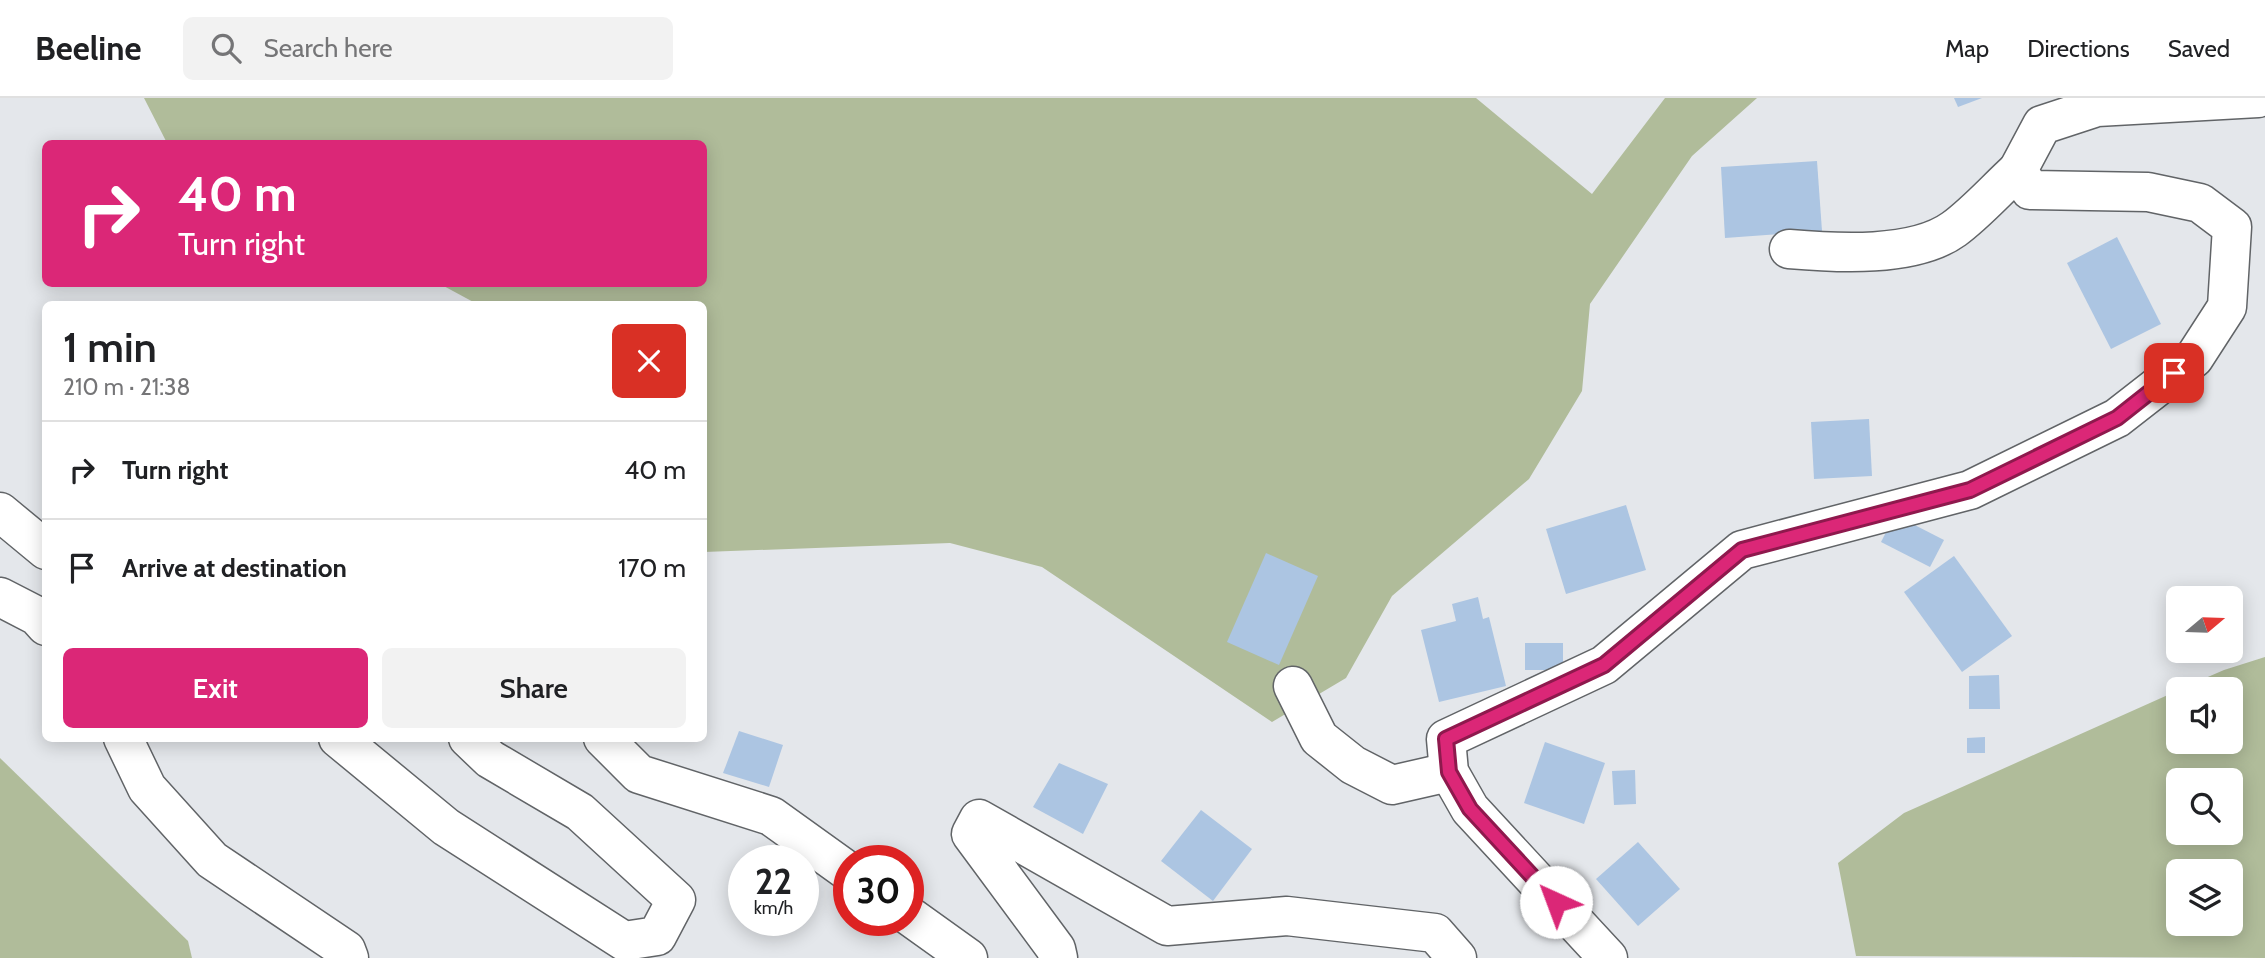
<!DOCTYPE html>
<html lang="en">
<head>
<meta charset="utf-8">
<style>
	body { margin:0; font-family:Cabin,sans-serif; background:#f2f2f2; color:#202124; height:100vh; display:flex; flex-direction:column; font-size:26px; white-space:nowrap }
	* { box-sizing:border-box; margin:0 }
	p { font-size:23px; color:#757577 }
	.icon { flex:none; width:38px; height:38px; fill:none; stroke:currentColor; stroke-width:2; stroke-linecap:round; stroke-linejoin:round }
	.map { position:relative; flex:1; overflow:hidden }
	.drawer { position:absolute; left:42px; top:203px; width:665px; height:441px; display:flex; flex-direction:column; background:#fff; border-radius:10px; box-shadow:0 4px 18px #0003 }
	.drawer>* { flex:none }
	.hud { position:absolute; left:42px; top:42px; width:665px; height:147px; border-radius:10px; box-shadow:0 4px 18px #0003; background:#db2777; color:#fff; overflow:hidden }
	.needle { width:46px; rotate:71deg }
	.tools { position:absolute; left:2166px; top:488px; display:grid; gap:14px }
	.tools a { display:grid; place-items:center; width:77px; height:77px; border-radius:10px; background:#fff; box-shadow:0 4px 18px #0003; font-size:35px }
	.speed { position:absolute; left:728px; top:747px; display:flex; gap:14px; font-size:35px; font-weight:700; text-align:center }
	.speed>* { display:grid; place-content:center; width:91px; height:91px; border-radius:50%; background:#fff; box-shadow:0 4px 18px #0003; line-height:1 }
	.speed small { font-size:18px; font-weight:400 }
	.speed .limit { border:10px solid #d22; background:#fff; color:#111 }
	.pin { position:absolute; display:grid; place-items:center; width:60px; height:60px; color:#fff; margin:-30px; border-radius:14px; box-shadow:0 4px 10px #0006 }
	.me { position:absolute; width:77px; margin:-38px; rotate:317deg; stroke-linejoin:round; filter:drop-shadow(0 0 5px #0008) }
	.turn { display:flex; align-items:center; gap:24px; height:147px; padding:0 21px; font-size:32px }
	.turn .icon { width:91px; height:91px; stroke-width:2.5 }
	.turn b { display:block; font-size:49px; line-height:60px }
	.round { display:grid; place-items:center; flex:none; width:74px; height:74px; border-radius:10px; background:#f2f2f2 }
	.overview { display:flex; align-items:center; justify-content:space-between; height:119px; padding:0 21px }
	h1 { font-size:42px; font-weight:600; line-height:52px }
	.cta { display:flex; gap:14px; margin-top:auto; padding:14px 21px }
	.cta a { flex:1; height:80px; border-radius:10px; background:#db2777; color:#fff; font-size:28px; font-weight:600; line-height:80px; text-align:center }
	.cta a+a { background:#f2f2f2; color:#202124 }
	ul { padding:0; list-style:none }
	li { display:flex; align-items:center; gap:21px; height:98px; padding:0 21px; border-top:2px solid #e0e0e0 }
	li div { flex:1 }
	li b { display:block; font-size:26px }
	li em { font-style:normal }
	header { display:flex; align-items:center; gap:42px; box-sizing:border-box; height:98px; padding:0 35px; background:#fff; border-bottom:2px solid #e0e0e0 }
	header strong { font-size:33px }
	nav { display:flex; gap:38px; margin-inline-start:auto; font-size:24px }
	.search { width:490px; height:63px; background:#f2f2f2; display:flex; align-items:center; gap:18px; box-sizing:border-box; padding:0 24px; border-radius:10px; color:#757577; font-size:26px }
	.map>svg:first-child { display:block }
	.forest { fill:#b0bc9a; fill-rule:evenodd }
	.building { fill:#acc5e2 }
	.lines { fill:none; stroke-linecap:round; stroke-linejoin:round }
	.minor-casing { stroke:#616467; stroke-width:41 }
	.minor { stroke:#fff; stroke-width:38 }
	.route-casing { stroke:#8e194d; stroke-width:18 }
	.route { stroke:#db2777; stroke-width:12 }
</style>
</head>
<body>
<header>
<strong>Beeline</strong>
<div class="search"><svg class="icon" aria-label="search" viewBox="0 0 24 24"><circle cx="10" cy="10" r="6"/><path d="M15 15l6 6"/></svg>Search here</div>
<nav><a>Map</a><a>Directions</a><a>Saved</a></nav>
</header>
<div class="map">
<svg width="2265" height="860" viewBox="0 0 2265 860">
	<rect width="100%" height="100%" fill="#e4e7eb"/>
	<g class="forest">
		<polygon points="144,0 1476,0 1592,96 1665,0 1757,0 1692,58 1590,206 1582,293 1529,381 1392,498 1346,580 1272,624 1042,469 950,445 704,454 704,206 477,206 440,186 704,186 704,46 167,45"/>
		<path d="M2265,559V860L1856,858L1838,765L1904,715L2179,592V644H2231V592L2180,591L2224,572ZM2179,682H2231V735H2179ZM2179,774H2231V826H2179Z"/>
		<polygon points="0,660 188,843 192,860 0,860"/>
	</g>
	<g class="building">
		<polygon points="1954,0 1982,0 1958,9"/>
		<polygon points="1817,63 1822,133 1725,140 1721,69"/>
		<polygon points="2117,139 2161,226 2111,251 2067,165"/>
		<polygon points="1869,321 1872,378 1814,381 1811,324"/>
		<polygon points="1626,407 1646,472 1566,496 1546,431"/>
		<polygon points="1895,417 1944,442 1930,469 1881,444"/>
		<polygon points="1266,455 1318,478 1279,567 1227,544"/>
		<polygon points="1954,458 2012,538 1962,574 1904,494"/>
		<polygon points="1478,499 1483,521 1489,519 1506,588 1439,604 1421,532 1456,523 1452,506"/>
		<rect x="1525" y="545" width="38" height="27"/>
		<polygon points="1999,577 2000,611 1969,611 1969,578"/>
		<polygon points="739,633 783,647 769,689 723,675"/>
		<polygon points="1985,639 1985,655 1967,655 1967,640"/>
		<polygon points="1545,644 1605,665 1584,726 1524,705"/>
		<polygon points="1059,665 1108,686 1083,736 1033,709"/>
		<polygon points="1635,672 1636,706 1614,707 1612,673"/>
		<polygon points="1201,712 1252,751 1213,803 1161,763"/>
		<polygon points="1638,744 1680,791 1638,828 1596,781"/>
	</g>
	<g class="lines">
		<g class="minor-casing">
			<g id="minor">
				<path d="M1789,151C1836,155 1914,160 1954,131C1977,114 1997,91 2018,72"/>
				<polyline points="0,414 46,452"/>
				<polyline points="0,499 37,518 46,528"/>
				<polyline points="1293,588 1319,640 1353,667 1392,687 1449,674"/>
				<polyline points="123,640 147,690 212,762 346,852 349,860"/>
				<polyline points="338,640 446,729 624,843 657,838 676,802 580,714 490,661 468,640"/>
				<polyline points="603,640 639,676 771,718 849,774"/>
				<polyline points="908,817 968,860"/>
				<polyline points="1058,860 1056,851 971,736 979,721 1167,828 1287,818 1435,835 1457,860"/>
				<polyline points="1608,860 1470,711 1449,674 1446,641 1604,567 1742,452 1970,392 2117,320 2194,260 2227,209 2232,129 2200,105 2148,94 2030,92 2018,72 2042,27 2097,9 2258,0"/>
			</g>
		</g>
		<use href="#minor" class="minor"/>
	</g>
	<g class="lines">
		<g class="route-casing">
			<polyline id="route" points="1556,804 1470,711 1449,674 1446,641 1604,567 1742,452 1970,392 2117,320 2174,275"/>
		</g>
		<use href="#route" class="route"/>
	</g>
</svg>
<div class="tools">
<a><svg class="needle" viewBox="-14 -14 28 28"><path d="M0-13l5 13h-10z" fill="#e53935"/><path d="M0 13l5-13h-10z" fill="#757577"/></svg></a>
<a><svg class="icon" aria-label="sound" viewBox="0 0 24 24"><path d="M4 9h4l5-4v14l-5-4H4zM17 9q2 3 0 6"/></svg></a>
<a><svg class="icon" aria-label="search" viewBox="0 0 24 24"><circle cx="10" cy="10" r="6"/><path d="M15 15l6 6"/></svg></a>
<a><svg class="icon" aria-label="layers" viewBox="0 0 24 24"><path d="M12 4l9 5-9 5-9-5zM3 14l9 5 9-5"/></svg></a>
</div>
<div class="speed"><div>22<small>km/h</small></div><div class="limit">30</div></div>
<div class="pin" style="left:2174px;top:275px;background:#d93025"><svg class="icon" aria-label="arrive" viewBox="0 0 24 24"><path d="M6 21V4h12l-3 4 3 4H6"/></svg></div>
<svg class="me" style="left:1556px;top:804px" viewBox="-20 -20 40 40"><circle r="19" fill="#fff"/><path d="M0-13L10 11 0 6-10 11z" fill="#db2777"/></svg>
<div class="hud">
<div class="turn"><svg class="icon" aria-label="right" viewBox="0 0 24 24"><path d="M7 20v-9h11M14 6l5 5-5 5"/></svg><div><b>40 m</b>Turn right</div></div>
</div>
<section class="drawer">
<div class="overview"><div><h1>1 min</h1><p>210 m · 21:38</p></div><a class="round" style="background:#d93025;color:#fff"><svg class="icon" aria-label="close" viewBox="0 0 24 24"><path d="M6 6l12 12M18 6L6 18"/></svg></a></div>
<ul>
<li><svg class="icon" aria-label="right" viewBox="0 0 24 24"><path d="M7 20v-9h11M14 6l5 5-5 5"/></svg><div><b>Turn right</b></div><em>40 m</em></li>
<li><svg class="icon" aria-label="arrive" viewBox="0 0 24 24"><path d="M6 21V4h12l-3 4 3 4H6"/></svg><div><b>Arrive at destination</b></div><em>170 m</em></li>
</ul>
<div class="cta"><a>Exit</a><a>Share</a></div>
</section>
</div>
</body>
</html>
